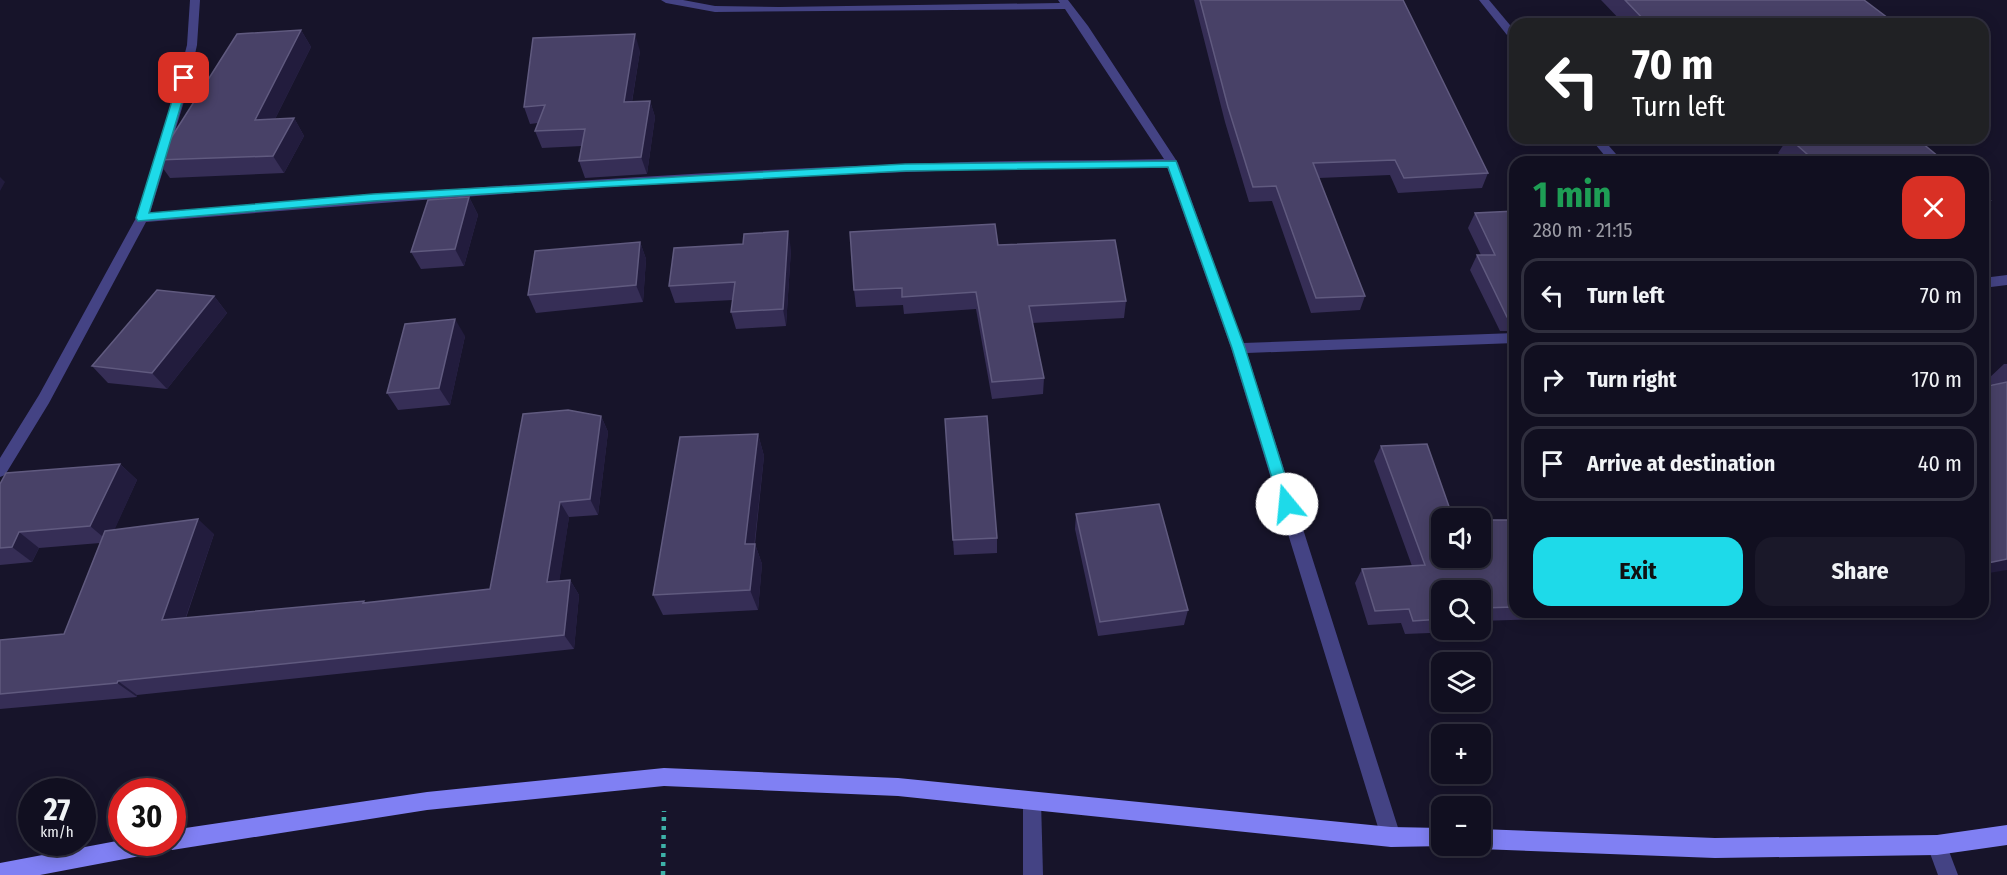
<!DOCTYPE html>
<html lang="en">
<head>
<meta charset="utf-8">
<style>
	body { margin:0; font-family:"Fira Sans Condensed",sans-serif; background:#1a1829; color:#f1f3f6; height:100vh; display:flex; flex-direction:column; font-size:22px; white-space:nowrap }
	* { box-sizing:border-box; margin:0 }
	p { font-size:20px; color:#9c9ca5 }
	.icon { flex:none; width:33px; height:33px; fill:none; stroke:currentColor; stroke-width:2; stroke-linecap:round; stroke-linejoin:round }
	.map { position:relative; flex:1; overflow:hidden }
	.panel { position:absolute; left:1509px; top:156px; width:480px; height:462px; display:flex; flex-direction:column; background:#110f20; border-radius:18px; box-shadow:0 3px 15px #0003,0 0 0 2px #302f3e }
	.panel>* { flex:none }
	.banner { position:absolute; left:1509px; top:18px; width:480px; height:126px; border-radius:18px; box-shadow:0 3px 15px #0003,0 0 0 2px #302f3e; background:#202124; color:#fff; overflow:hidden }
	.buttons { position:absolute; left:1431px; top:508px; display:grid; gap:12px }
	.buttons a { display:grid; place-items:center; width:60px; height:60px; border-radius:12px; background:#110f20; box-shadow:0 3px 15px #0003,0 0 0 2px #302f3e; font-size:30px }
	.speed { position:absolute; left:18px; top:778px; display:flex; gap:12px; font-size:30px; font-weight:700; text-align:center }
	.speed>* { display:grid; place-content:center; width:78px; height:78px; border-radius:50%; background:#110f20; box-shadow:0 3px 15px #0003,0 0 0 2px #302f3e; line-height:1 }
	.speed small { font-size:15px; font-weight:400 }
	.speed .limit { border:9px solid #d22; background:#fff; color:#111 }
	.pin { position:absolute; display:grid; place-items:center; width:51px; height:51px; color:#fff; margin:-26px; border-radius:12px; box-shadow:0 3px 9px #0006 }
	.me { position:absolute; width:66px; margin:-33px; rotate:343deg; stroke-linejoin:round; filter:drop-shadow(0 0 4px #0008) }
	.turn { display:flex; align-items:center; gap:21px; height:126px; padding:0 24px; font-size:27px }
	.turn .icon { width:78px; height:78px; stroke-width:2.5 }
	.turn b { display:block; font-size:42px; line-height:51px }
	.round { display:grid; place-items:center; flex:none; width:63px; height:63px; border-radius:18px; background:#1a1829 }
	.head { display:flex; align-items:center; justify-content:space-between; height:102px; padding:0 24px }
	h1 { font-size:36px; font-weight:700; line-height:45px; color:#1e9e55 }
	.action { display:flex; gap:12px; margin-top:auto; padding:12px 24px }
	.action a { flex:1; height:69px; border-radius:18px; background:#1edae9; color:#111; font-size:24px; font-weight:700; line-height:69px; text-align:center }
	.action a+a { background:#1a1829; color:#f1f3f6 }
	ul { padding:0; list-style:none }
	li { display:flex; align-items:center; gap:18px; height:75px; margin:0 12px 9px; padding:0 12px; border:3px solid #302f3e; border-radius:18px }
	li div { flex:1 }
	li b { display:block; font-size:22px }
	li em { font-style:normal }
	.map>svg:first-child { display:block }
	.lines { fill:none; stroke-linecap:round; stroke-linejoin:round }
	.path { stroke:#3db2a8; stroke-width:4.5; stroke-dasharray:4 5; stroke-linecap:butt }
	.minor { fill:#444384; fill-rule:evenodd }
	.secondary { fill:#8080f3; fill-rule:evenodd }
	.wall { fill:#362e56 }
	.shaded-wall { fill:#221c3d }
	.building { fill:#484167; stroke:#605a7f; stroke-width:1.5 }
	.route { fill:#1edae9; stroke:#148e97; stroke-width:1.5 }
</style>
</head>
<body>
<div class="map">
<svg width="2007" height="875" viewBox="0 0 2007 875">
	<rect width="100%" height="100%" fill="#17142a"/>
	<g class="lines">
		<polyline class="path" points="663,875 664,811"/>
		<g class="minor">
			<path d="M190,0H200L197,45L186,95L150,213C411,191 672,172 934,163C1010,160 1087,161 1164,159L1065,9L715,12L666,3L661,0H683L715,6L779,7L1060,3L1058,0H1068L1088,26L1178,163L1243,343L1515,333V343L1247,353L1401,837L1398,844L1391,847L1384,844L1381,837L1231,348L1167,167C1090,168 1013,168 936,171C672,179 409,200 146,222L49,403L5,475L0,477V458L39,395L136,218L174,95L187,45Z"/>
			<polygon points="1479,0 1489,0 1515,31 1515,41 1511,40"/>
			<polygon points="1590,138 1602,138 1623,162 1610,162"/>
			<polygon points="2007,275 2007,285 1983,288 1983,278"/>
			<polygon points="1032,792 1039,794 1041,801 1043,875 1023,875 1023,801 1025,794"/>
			<polygon points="1937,835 1944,838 1958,875 1938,875 1927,845 1930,838"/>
		</g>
		<g class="secondary">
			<polygon points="664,768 898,778 1391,827 1442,828 1442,846 1446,846 1391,847 898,796 664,786 427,810 172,850 165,845 163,850 156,853 40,875 0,875 0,863 122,840 122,843 172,843 172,830 427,792"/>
			<polygon points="2007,825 2007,845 1937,855 1715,858 1480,849 1474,846 1480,846 1480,829 1715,838 1937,835"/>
		</g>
	</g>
	<g class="wall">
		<polygon points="1194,0 1403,0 1488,173 1482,188 1398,193 1390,175 1319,178 1365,296 1360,310 1311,313 1272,201 1249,202 1225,122"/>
		<polygon points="1601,0 1864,0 1890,24 1624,24"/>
		<polygon points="301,30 311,47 275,119 294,118 304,136 284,173 170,178 157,160"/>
		<polygon points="640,51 632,102 650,101 655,117 647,174 585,178 579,161 582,146 542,148 535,131 538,123 530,124 524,107"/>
		<polygon points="1788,138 1916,138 1945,162 1788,162 1778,153"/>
		<polygon points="469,197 478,215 464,266 421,269 411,252"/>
		<polygon points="1515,211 1515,331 1500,331 1470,270 1477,255 1481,255 1468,228 1475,213"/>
		<polygon points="640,242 646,259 643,302 536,313 528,295"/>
		<polygon points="998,245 1126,301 1124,318 1032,323 1044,378 1043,394 992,399 976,309 904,314 903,305 856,307 854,290"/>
		<polygon points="791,249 786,326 736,329 731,312 733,300 675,303 669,286"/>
		<polygon points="214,296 227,313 167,389 108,383 92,366"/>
		<polygon points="465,336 450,405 398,410 387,393"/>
		<polygon points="2004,364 2007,364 2007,570 1992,385 1987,380"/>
		<polygon points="601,416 608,432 598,515 569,517 559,581 570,580 579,595 574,649 137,695 137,697 0,709 0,640 64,634 100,543 39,548 32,562 0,565 0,484 120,464 137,480 114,530 214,534 186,618 366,603 490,589"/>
		<polygon points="945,419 997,538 997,553 954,555"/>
		<polygon points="758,434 764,456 755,544 762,564 758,610 663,615 653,595"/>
		<polygon points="1381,446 1442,558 1515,520 1515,612 1586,612 1580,618 1480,621 1480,591 1442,591 1442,630 1457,630 1455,632 1405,634 1401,623 1368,625 1355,583 1362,569 1412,566 1374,461"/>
		<polygon points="1076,514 1188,610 1184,625 1098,636 1075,529"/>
		<polygon points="1828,612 1850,612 1831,616"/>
	</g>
	<g class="shaded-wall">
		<polygon points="301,30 311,47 266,137 255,120"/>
		<polygon points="635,34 640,51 629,119 624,102"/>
		<polygon points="650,101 655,117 647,174 641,157"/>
		<polygon points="294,118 304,136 284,173 273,156"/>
		<polygon points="0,177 5,182 0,191"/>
		<polygon points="469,197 478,215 464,266 455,249"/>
		<polygon points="1990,200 1983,207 1983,201"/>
		<polygon points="788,231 791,249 786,326 783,309"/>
		<polygon points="640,242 646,259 643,302 636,285"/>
		<polygon points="214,296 227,313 167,389 152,373"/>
		<polygon points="455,319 465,336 450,405 439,388"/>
		<polygon points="601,416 608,432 598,515 590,499"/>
		<polygon points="758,434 764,456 752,565 745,544"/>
		<polygon points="120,464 137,480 109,542 90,526"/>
		<polygon points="560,502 569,517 557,597 547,582"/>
		<polygon points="198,519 214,534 180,634 162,620"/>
		<polygon points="19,532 39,548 32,562 12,547"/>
		<polygon points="755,544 762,564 758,610 750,590"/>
		<polygon points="2007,559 2007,570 1983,574 1983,564"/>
		<polygon points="570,580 579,595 574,649 564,635"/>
		<polygon points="1836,612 1850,612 1831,616"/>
		<polygon points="118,681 137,695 137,697 117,683"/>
	</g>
	<g class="building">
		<polygon points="1200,0 1403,0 1488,173 1404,178 1395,160 1313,163 1365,296 1316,298 1276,186 1253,187 1228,107"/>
		<polygon points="1625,0 1864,0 1892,21 1889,24 1648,24"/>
		<polygon points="301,30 255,120 294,118 273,156 157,160 237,34"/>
		<polygon points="635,34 624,102 650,101 641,157 579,161 585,129 535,131 545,105 524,107 533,38"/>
		<polygon points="1789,138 1916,138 1945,162 1816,162"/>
		<polygon points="1983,194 1990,200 1983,201"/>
		<polygon points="469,197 455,249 411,252 428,200"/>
		<polygon points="1515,211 1515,317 1507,317 1477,255 1495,255 1475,213"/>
		<polygon points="995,224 998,245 1115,240 1126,301 1029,306 1044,378 992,382 976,292 902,297 902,288 854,290 850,232"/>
		<polygon points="788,231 783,309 731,312 735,282 669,286 674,248 743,244 744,234"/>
		<polygon points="640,242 636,285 528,295 535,251"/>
		<polygon points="157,290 214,296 152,373 92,366"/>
		<polygon points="455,319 439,388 387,393 405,324"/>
		<polygon points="2007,382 2007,559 1983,564 1983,387"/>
		<polygon points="568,410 601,416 590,499 560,502 547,582 570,580 564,635 118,681 117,683 0,694 0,640 64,634 105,531 198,519 162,620 364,601 363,603 490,589 523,414"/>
		<polygon points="987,416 997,538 953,540 945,419"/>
		<polygon points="758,434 745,544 755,544 750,590 653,595 680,437"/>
		<polygon points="1427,444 1452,515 1457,515 1459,519 1442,519 1442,558 1480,558 1480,520 1515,520 1515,607 1480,608 1480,591 1442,591 1442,619 1413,621 1409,609 1375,611 1362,569 1425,565 1381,446"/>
		<polygon points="120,464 90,526 19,532 12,547 0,548 0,484 6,473"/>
		<polygon points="1159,504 1188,610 1100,622 1076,514"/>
	</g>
	<polygon class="route" points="184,75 189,78 149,213 373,194 905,164 1176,161 1245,348 1294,504 1292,508 1282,508 1280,504 1232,348 1168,167 905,171 600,187 373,201 138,221 136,218 179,78"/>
</svg>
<div class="buttons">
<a><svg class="icon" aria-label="sound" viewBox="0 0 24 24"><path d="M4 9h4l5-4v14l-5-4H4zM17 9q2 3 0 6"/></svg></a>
<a><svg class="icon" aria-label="search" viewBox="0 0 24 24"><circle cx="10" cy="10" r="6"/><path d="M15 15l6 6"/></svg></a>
<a><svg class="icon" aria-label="layers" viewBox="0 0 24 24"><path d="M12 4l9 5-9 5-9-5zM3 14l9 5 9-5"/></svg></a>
<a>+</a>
<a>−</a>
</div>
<div class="speed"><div>27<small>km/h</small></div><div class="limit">30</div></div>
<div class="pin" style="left:184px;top:78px;background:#d93025"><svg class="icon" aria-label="arrive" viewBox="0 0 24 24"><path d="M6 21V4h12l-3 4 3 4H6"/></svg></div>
<svg class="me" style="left:1287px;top:504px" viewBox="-20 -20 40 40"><circle r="19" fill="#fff"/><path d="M0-13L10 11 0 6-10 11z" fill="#1edae9"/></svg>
<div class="banner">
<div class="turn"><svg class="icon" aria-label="left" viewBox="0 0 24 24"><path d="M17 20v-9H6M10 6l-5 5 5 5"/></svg><div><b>70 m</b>Turn left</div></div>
</div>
<section class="panel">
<div class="head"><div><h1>1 min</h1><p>280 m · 21:15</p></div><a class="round" style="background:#d93025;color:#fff"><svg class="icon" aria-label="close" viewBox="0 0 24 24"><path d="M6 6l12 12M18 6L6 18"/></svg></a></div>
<ul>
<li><svg class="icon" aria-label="left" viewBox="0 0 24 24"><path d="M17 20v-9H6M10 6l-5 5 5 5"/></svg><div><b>Turn left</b></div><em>70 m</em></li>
<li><svg class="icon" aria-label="right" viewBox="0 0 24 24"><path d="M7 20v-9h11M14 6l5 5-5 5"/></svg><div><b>Turn right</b></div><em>170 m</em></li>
<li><svg class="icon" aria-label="arrive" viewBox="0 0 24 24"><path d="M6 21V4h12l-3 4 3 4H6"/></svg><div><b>Arrive at destination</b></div><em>40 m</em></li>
</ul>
<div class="action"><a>Exit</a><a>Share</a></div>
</section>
</div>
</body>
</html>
